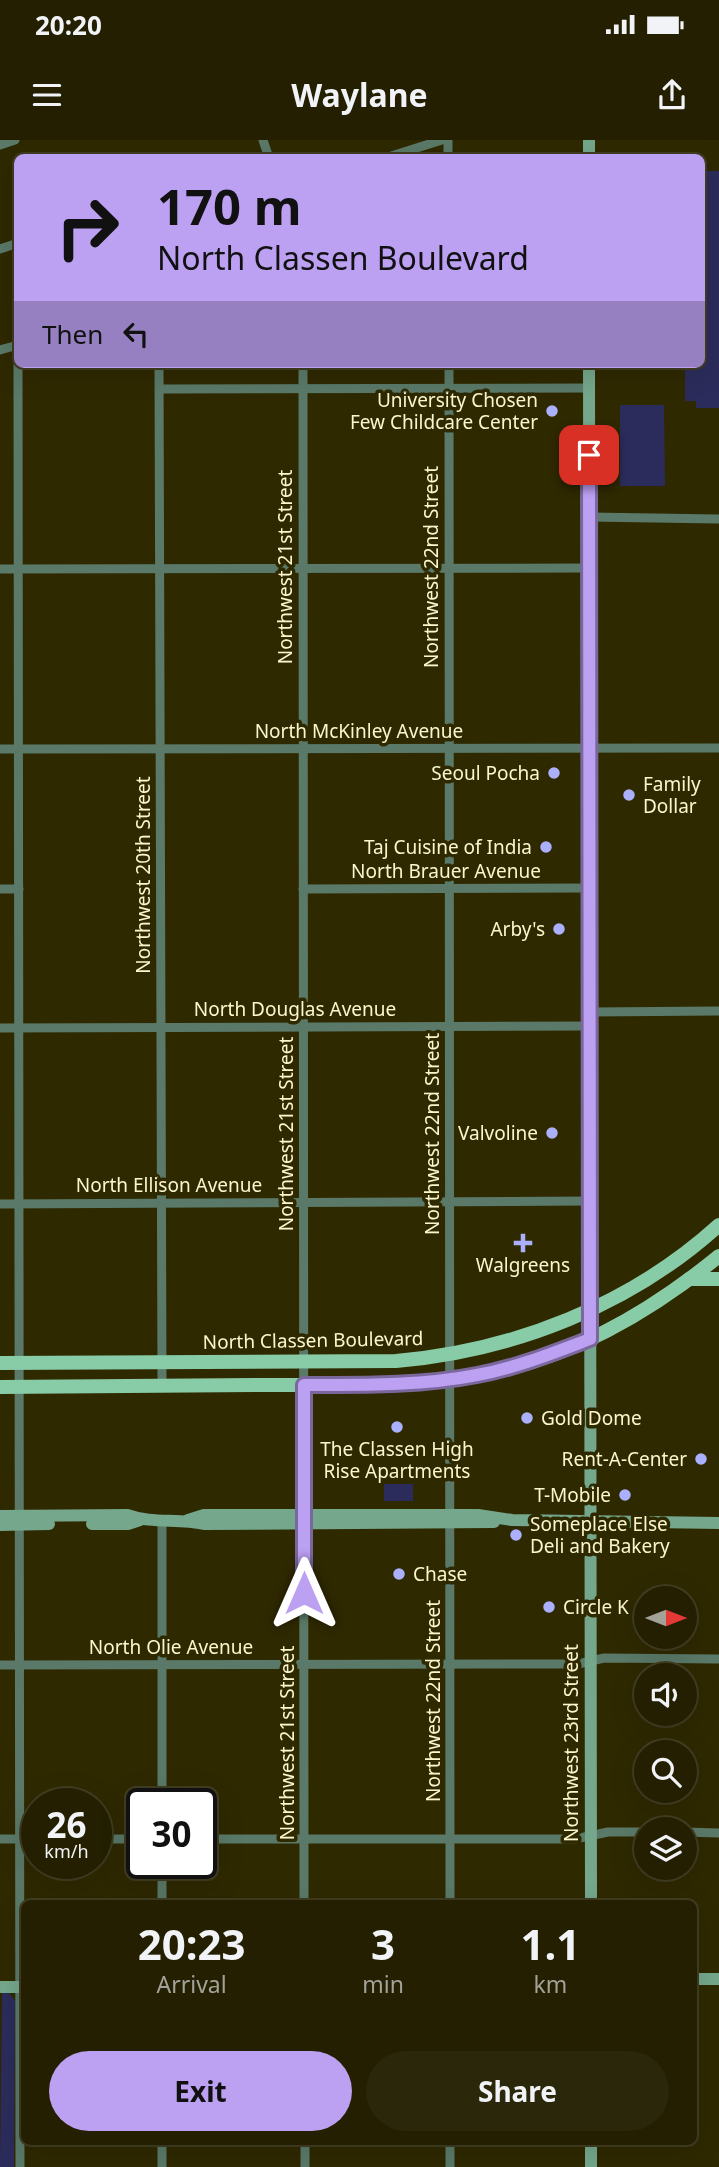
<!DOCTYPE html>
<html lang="en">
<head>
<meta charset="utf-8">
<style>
	body { margin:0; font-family:"Noto Sans",sans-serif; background:#2b270a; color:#f1f3f6; height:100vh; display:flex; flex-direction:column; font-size:26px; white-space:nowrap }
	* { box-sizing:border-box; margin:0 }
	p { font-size:23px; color:#a3a299 }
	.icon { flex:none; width:38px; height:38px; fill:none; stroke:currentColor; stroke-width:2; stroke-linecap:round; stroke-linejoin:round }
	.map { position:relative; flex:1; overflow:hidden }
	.side { position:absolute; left:21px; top:1760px; width:676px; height:245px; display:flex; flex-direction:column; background:#231f00; border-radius:10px; box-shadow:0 7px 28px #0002,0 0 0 2px #403d22 }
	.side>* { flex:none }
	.hud { position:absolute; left:14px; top:14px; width:691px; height:214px; border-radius:10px; box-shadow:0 7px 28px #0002,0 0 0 2px #403d22; background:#bca0f2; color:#111; overflow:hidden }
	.needle { width:46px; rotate:90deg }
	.fabs { position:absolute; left:634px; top:1446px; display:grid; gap:14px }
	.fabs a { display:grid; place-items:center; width:63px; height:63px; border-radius:50%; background:#231f00; box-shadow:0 7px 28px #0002,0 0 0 2px #403d22; font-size:35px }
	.speed { position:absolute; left:21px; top:1648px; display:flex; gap:14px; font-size:35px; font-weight:700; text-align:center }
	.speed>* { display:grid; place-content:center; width:91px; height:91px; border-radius:50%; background:#231f00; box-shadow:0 7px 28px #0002,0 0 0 2px #403d22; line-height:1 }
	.speed small { font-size:18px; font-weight:400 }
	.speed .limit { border:4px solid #111; border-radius:10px; background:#fff; color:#111 }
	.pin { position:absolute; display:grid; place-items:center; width:60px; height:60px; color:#fff; margin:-30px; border-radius:14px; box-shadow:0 4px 10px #0006 }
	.me { position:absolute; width:77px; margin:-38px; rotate:0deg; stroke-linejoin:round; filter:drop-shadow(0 0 5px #0008) }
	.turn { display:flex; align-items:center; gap:24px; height:147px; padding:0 28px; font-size:32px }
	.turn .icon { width:91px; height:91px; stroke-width:2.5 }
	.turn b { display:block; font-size:49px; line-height:60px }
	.then { display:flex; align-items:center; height:66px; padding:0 28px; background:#0003; gap:14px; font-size:26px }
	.eta { display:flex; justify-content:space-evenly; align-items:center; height:119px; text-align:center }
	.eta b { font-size:42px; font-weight:700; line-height:49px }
	.cta { display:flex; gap:14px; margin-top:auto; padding:14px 28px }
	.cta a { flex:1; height:80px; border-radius:42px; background:#bca0f2; color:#111; font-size:28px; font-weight:700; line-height:80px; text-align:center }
	.cta a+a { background:#2b270a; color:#f1f3f6 }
	.status { display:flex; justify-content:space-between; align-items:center; height:49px; padding:0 35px; background:#231f00; direction:ltr }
	.status svg { height:19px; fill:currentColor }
	header { display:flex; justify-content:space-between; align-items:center; height:91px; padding:0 28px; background:#231f00; font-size:32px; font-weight:700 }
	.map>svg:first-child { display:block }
	.green { fill:#2c2c5c }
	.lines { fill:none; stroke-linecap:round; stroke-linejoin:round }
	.street { stroke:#5a7968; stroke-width:9 }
	.secondary { stroke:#74a78b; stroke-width:12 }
	.primary { stroke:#87cba7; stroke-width:14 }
	.route-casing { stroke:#7a689d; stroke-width:18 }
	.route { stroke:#bca0f2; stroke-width:12 }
	.poi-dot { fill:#aab0fb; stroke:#2f2900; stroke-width:2.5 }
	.labels { text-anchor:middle; stroke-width:7; stroke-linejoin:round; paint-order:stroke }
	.poi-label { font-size:19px; fill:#fcf6cf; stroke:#2f2900; text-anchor:end }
	.street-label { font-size:19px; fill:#fcf6cf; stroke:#2f2900 }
</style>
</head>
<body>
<div class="status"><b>20:20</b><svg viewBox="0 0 49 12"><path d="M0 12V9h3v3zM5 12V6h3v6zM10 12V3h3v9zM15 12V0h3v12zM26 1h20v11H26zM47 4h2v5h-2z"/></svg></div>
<header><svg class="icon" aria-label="menu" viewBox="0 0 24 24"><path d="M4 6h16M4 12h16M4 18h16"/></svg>Waylane<svg class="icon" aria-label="share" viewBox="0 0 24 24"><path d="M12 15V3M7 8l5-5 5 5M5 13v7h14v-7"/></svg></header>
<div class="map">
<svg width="719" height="2027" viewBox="0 0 719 2027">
	<rect width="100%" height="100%" fill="#2f2900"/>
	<g class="green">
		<polygon points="702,31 719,31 719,268 696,268 696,261 685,261 685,224 702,224 702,181 705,181"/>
		<polygon points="620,265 664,265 665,346 620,346"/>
		<rect x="384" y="1344" width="29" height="17"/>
		<polygon points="2,1853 9,1853 15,1861 14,2027 0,2027"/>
	</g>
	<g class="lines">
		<g class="street">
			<polyline points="263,0 269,18"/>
			<polyline points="448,0 448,18"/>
			<polyline points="0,5 15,0"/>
			<polyline points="385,18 442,0"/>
			<polyline points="0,109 18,103"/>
			<polyline points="0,210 18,205"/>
			<polyline points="18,224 20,2027"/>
			<polyline points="159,224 162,1246"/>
			<polyline points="303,224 304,1764"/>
			<polyline points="449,224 450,1764"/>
			<polyline points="160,249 589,248"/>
			<polyline points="589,377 719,379"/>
			<polyline points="0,429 590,428"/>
			<polyline points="0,609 719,608"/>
			<polyline points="0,749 19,749"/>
			<polyline points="303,749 590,748"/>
			<polyline points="590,872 719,871"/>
			<polyline points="0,888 590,886"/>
			<polyline points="0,1064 590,1061"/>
			<polyline points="162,1380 162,1664"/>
			<polyline points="0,1525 578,1524 604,1518 719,1519"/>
			<polyline points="684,1692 719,1693"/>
			<polyline points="0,1699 37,1699"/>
			<polyline points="96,1699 142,1699"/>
			<polyline points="201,1699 575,1699 608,1692 646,1692"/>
			<polyline points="162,1724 162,1764"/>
			<polyline points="162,2002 162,2027"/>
			<polyline points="305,2002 305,2027"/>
			<polyline points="450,2002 450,2027"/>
		</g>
		<g class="secondary">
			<polyline points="589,0 589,18"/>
			<polyline points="589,224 591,1764"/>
			<path d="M0,1376L128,1375C152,1384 179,1378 204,1384L494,1382"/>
			<polyline points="188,1380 204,1375 478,1375 512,1380 719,1383"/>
			<polyline points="92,1384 128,1384 140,1380"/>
			<polyline points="0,1385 49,1384"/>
			<polyline points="693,1839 719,1839"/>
			<polyline points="0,1847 24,1847"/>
			<polyline points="591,2002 591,2027"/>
		</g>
		<g class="primary">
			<polyline points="689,1139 719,1139"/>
			<path d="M0,1223L396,1221C514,1211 631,1165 719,1085"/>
			<path d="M0,1247C85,1247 170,1246 255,1245C328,1245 401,1247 473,1236C564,1222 649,1173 719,1116"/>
		</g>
	</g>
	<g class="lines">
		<g class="route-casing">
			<path id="route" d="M304,1453V1245C361,1245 421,1246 477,1235C516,1228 553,1213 590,1199L589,315"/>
		</g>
		<use href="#route" class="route"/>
	</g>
	<g class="poi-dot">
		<circle cx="552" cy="271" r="7"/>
		<circle cx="554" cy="633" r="7"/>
		<circle cx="629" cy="655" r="7"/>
		<circle cx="546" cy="707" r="7"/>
		<circle cx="559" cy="789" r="7"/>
		<circle cx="552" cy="993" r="7"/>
		<path d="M519.5 1092.5h7v7h7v7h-7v7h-7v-7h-7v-7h7z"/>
		<circle cx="527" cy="1278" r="7"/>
		<circle cx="397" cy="1287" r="7"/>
		<circle cx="701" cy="1319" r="7"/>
		<circle cx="625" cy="1355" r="7"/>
		<circle cx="516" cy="1395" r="7"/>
		<circle cx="399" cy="1434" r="7"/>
		<circle cx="549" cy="1467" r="7"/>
	</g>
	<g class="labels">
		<g class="poi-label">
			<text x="538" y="267">University Chosen<tspan x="538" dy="22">Few Childcare Center</tspan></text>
			<text x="540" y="640">Seoul Pocha</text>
			<text x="643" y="651" text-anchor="start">Family<tspan x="643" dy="22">Dollar</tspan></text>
			<text x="532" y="714">Taj Cuisine of India</text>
			<text x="545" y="796">Arby's</text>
			<text x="538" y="1000">Valvoline</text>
			<text x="523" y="1132" text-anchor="middle">Walgreens</text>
			<text x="541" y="1285" text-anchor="start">Gold Dome</text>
			<text x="397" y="1316" text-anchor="middle">The Classen High<tspan x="397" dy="22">Rise Apartments</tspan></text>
			<text x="687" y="1326">Rent-A-Center</text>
			<text x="611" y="1362">T-Mobile</text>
			<text x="530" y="1391" text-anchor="start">Someplace Else<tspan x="530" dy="22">Deli and Bakery</tspan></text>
			<text x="413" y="1441" text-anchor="start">Chase</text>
			<text x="563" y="1474" text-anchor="start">Circle K</text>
		</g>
		<g class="street-label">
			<text transform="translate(285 427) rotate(-90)" y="7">Northwest 21st Street</text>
			<text transform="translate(431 427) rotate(-90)" y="7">Northwest 22nd Street</text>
			<text x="359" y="598">North McKinley Avenue</text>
			<text x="446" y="738">North Brauer Avenue</text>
			<text transform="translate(143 735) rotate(-90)" y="7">Northwest 20th Street</text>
			<text x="295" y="876">North Douglas Avenue</text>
			<text transform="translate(286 994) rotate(-90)" y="7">Northwest 21st Street</text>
			<text transform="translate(432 994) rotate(-90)" y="7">Northwest 22nd Street</text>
			<text x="169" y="1052">North Ellison Avenue</text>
			<text transform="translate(313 1200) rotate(-1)" y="7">North Classen Boulevard</text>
			<text x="171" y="1514">North Olie Avenue</text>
			<text transform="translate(433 1561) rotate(-90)" y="7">Northwest 22nd Street</text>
			<text transform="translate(287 1603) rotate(-90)" y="7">Northwest 21st Street</text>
			<text transform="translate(571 1603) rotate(-90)" y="7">Northwest 23rd Street</text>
		</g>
	</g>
</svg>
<div class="fabs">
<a><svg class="needle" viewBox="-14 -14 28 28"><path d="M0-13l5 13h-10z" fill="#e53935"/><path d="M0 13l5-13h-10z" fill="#a3a299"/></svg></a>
<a><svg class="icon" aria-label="sound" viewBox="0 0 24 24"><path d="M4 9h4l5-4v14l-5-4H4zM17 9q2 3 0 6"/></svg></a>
<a><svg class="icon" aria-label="search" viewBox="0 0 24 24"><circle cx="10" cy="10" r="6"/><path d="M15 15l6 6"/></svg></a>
<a><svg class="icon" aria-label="layers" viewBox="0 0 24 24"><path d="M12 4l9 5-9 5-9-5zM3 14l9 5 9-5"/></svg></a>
</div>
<div class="speed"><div>26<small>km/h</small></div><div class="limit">30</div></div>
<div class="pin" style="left:589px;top:315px;background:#d93025"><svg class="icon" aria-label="arrive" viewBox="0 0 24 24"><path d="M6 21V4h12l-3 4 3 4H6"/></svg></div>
<svg class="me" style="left:304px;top:1453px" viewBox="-20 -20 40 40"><path d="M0-17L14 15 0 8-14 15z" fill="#bca0f2" stroke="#fff" stroke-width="4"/></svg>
<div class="hud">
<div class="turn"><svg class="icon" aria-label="right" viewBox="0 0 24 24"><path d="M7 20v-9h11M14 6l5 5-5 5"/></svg><div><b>170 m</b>North Classen Boulevard</div></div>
<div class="then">Then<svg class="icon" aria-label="left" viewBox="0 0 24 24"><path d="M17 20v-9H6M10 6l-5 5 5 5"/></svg></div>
</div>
<section class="side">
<div class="eta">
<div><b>20:23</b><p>Arrival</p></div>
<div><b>3</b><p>min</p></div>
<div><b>1.1</b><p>km</p></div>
</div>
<div class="cta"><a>Exit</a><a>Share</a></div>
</section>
</div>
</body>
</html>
